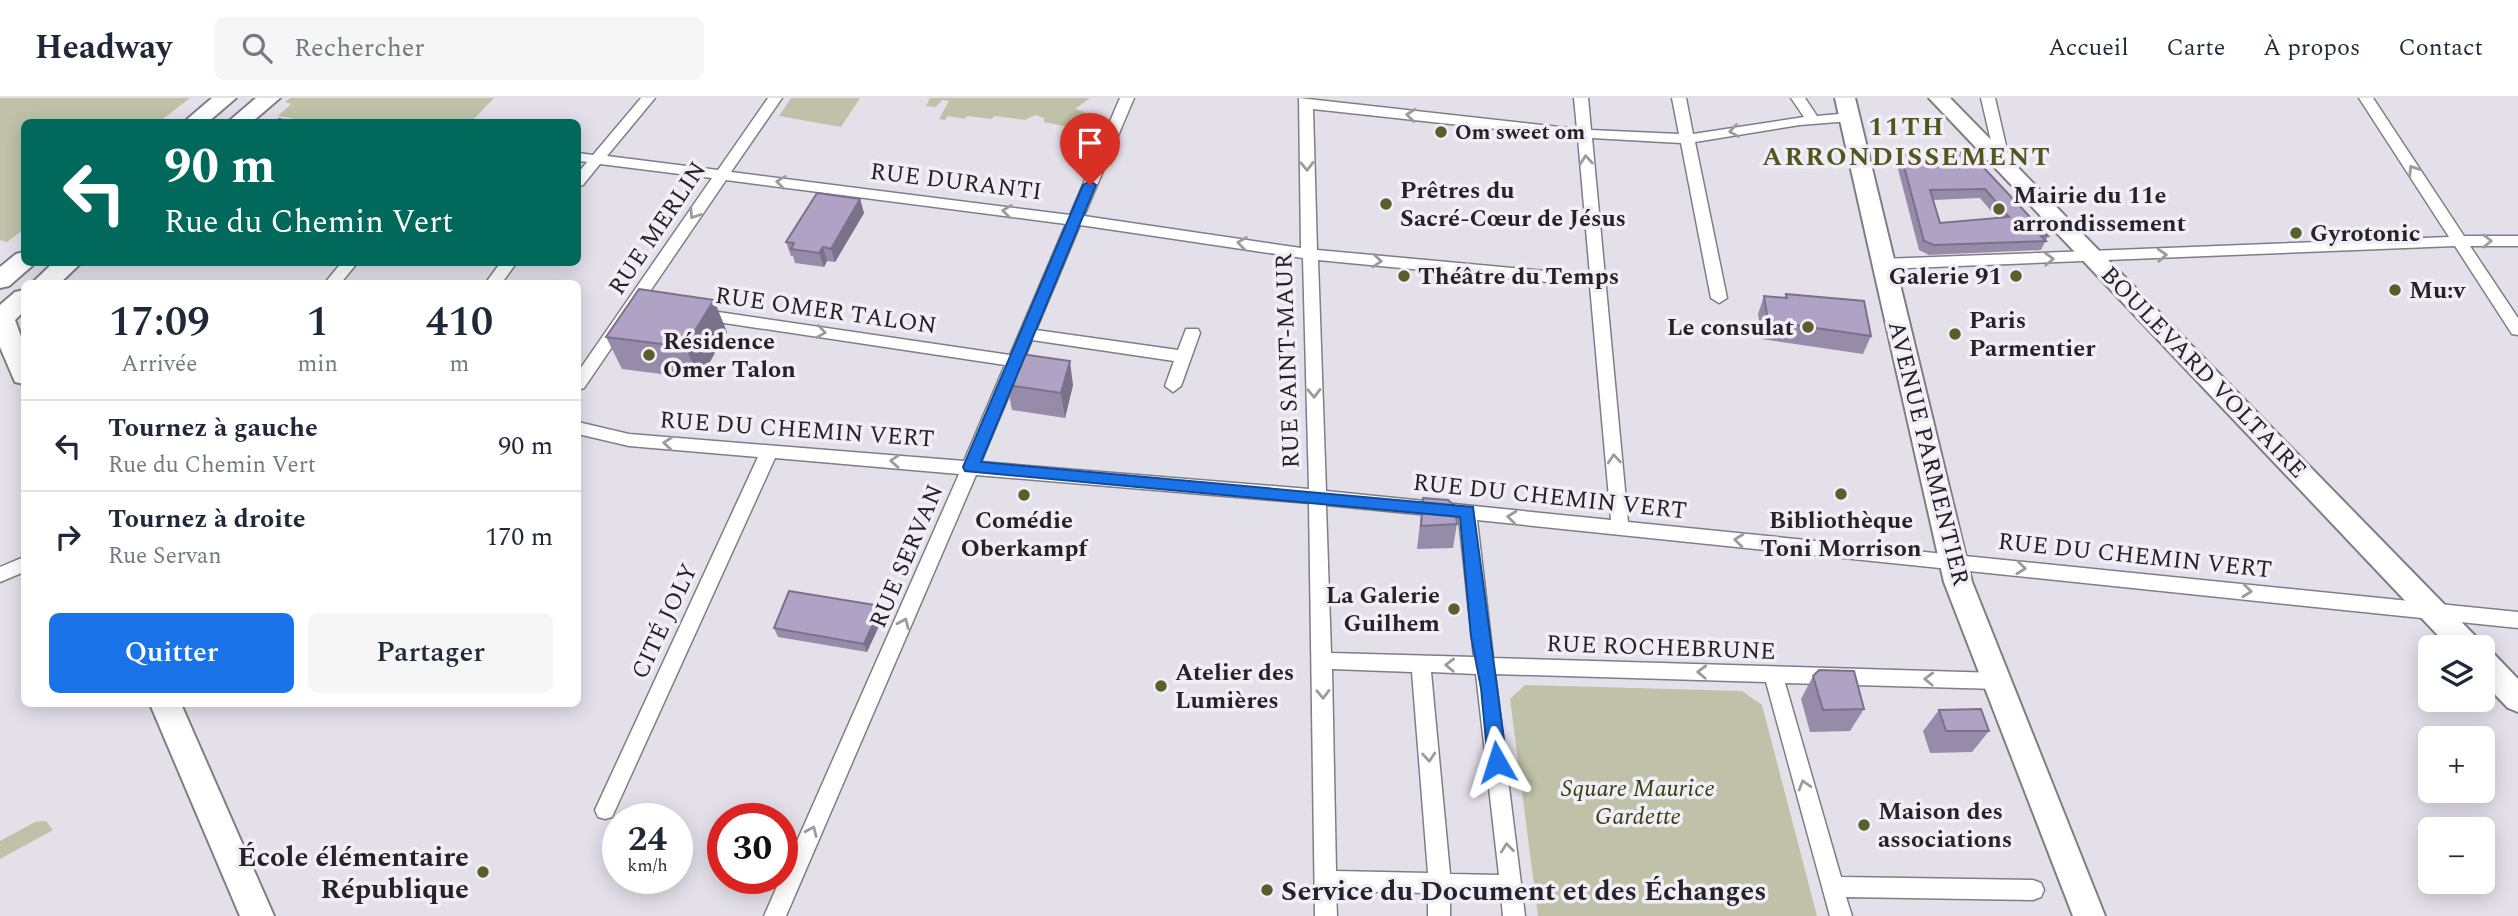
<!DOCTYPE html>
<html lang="fr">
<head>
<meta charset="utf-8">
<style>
	body { margin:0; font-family:Spectral,serif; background:#f6f6f7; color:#1f2937; height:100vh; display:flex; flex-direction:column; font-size:26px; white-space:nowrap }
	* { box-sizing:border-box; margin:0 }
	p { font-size:23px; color:#747a83 }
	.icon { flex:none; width:38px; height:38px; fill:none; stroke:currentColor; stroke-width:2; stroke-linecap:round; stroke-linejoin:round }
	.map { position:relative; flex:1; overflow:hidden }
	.sheet { position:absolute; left:21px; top:182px; width:560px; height:427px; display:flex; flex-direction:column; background:#fff; border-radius:10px; box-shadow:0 4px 18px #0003 }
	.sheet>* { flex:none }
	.guide { position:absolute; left:21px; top:21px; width:560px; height:147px; border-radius:10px; box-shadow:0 4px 18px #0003; background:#00695c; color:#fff; overflow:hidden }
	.tools { position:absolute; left:2418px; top:537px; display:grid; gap:14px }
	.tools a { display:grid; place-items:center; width:77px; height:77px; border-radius:10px; background:#fff; box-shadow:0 4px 18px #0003; font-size:35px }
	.speed { position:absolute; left:602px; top:705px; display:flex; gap:14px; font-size:35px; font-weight:700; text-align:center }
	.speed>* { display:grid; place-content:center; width:91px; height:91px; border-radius:50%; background:#fff; box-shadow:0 4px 18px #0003; line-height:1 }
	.speed small { font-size:18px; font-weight:400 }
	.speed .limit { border:10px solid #d22; background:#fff; color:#111 }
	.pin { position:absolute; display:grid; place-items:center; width:60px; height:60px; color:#fff; margin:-72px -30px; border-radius:50% 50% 50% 0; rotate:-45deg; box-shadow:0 0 7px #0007 }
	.pin .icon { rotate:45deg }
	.me { position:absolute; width:77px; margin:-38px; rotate:354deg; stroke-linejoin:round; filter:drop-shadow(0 0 5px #0008) }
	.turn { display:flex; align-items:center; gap:24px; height:147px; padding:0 28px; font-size:32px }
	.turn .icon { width:91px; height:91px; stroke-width:2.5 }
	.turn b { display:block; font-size:49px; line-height:60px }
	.eta { display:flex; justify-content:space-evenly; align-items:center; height:119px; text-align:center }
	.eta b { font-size:42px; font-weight:600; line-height:49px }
	.primary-button { display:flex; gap:14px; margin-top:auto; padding:14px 28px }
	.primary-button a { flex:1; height:80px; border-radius:10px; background:#1a73e8; color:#fff; font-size:28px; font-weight:600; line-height:80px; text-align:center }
	.primary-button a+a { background:#f6f6f7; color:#1f2937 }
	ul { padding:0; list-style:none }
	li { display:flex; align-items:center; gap:21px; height:91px; padding:0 28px; border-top:2px solid #e0e1e3 }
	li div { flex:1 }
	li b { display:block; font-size:26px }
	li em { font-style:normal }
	header { display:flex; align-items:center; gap:42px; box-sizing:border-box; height:98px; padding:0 35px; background:#fff; border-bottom:2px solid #e0e1e3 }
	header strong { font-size:33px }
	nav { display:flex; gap:38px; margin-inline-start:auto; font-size:24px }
	.search { width:490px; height:63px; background:#f6f6f7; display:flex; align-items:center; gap:18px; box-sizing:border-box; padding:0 24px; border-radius:10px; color:#747a83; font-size:26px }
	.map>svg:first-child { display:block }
	.green { fill:#bfc2a9 }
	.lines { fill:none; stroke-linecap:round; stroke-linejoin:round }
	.street-casing { stroke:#817d86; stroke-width:3 }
	.secondary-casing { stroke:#817d86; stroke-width:4 }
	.primary-casing { stroke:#817d86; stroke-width:4 }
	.street { fill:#fff; fill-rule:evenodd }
	.secondary { fill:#fff; fill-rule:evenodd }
	.primary { fill:#fff; fill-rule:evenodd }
	.wall { fill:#968ba9; fill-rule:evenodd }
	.shaded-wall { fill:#7a718a }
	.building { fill:#afa2c5; stroke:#7a718a; stroke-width:2; fill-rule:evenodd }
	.oneway { stroke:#9c9c9e }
	.route { fill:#1a73e8; stroke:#114b97; stroke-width:2 }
	.poi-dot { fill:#5a5e2b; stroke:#f1eef7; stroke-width:2.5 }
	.labels { text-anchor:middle; stroke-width:7; stroke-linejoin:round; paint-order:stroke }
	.far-poi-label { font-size:21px; font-weight:bold; fill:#242327; stroke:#f1eef7; text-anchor:start }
	.street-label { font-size:24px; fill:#242327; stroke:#f1eef7 }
	.poi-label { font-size:24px; font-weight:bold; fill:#242327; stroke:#f1eef7; text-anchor:start }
	.park-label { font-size:24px; font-style:italic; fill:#393b0d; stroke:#f1eef7 }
	.far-district-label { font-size:26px; font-weight:bold; letter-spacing:2px; fill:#52561c; stroke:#f1eef7 }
	.near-poi-label { font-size:28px; font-weight:bold; fill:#242327; stroke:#f1eef7; text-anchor:end }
</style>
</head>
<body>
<header>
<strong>Headway</strong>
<div class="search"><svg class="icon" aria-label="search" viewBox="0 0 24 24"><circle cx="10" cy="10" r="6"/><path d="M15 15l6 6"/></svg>Rechercher</div>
<nav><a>Accueil</a><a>Carte</a><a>À propos</a><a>Contact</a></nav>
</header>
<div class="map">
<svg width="2518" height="818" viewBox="0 0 2518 818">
	<rect width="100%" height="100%" fill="#e4e0ea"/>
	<g class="green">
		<polygon points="0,0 190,0 159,24 24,24 24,131 7,144 0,142"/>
		<polygon points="290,0 494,0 471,24 312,24 278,18 291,6 285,4"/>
		<polygon points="791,0 860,0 841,29 779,18"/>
		<polygon points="930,0 1090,0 1075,11 1083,13 1086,16 1080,24 1087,36 1073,36 1074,32 1068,31 1069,29 1044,24 1044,20 1035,17 1025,22 994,18 992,21 967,18 965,21 948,18 945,22 939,21 949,3 942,2 936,9 926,8"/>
		<polygon points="1525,587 1742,593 1762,607 1817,818 1538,818 1510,601"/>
		<polygon points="46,723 53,732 0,761 0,743 35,724"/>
	</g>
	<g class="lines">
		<g class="street-casing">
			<g id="street">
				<path d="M641,0H655L607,58L718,72L768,0H782L731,74L1070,117L1120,0H1134L1084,118L1301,150L1299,0L1577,31L1574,0H1588L1591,32L1679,36L1672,0H1686L1693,36L1804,19L1791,0H1805L1817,18L1850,15L1857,19L1850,23L1800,27L1695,44L1727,200L1719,205L1711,200L1681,45L1592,40L1628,424L2518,514V530L1477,422L1493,560L1998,575L2005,577L2008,583L2005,589L1998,591L1785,585L1841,779L2033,782L2041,785L2044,792L2041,799L2033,802L1846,799L1852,818H1830L1766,584L1495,576L1525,818H1503L1501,797L1450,796V818H1428V795L1336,793L1337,818H1315L1309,405L976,377L786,818H764L959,376L775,360L612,719L605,721L598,719L595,712L758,359L629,348L578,336V324L629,336L964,363L1005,267L698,221L690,216L698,211L1010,257L1066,126L726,82L584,290L578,292V274L712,80L600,66L583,87L578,88V75L587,64L578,63V55L593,57ZM1313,11L1578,40L1590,177L1317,152ZM1080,127L1303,160L1309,391L981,364L1032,242L1174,263L1165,288L1173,294L1181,288L1200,235L1198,231H1186L1178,252L1036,232ZM1318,162L1590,188L1611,422L1326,393ZM1326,407L1459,420L1474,559L1331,555ZM1332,571L1412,574L1428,775L1336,773ZM1431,574L1476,576L1499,777L1450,776Z"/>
				<polygon points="1981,0 1995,0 2010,65 2008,68 1998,68 1996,65"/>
				<polygon points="2359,0 2373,0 2464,138 2518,138 2518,148 2470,148 2518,220 2518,237 2512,236 2455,148 1883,171 1875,166 1883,161 2449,139"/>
				<polygon points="342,164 358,164 340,186 324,186"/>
				<polygon points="501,164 517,164 501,186 485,186"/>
				<polygon points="24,459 24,474 0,484 0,469"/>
			</g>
		</g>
		<g class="secondary-casing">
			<g id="secondary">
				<polygon points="1835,0 1855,0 1972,484 2105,818 2073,818 1944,484"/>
				<polygon points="1929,0 1950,0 2479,542 2483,550 2450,550"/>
				<polygon points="2483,552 2493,555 2518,581 2518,614 2508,610 2483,584"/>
			</g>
		</g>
		<g class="primary-casing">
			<g id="primary">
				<polygon points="212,0 236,0 208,24 184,24"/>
				<polygon points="256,0 280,0 252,24 228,24"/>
				<polygon points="24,154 24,164 34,164 32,168 9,188 0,190 0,169 16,156"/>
				<polygon points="54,164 82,164 59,186 31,186"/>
				<polygon points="24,192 24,213 15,222 24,247 24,286 15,284 0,249 0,207 15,194"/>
				<polygon points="150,606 181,606 274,818 240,818"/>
			</g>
		</g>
		<use href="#street" class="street"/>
		<use href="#secondary" class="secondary"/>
		<use href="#primary" class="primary"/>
	</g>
	<g class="wall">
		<path d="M1969,54L2048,138L2041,152L1929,157L1919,152L1897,67L1901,57ZM1980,100L1997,120L1940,125L1933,102Z"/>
		<polygon points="860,101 864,115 835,164 827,163 824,169 795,165 793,158 791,158 786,144"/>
		<polygon points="1786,196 1871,238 1863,256 1762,241 1758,216 1764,198 1784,200"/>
		<polygon points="727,234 700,281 622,271 606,239"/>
		<polygon points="1007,287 1073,287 1065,320 1012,312"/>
		<polygon points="1423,400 1457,426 1453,450 1417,451"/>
		<polygon points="884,517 867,554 778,539 774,530"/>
		<polygon points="1813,578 1864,611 1850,633 1810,634 1801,601"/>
		<polygon points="1939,612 1989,633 1972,654 1930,655 1923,633"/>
	</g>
	<g class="shaded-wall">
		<polygon points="860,101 864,115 835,164 831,151"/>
		<polygon points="823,149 827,163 824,169 819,155"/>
		<polygon points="714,202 727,234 700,281 685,249"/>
		<polygon points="1070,263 1073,287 1065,320 1061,295"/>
		<polygon points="881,508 884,517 867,554 864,546"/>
	</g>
	<g class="building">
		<polygon points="279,21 296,24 275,24"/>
		<path d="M1969,54L2048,138H2041L2046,143L1934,147L1924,143L1901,57ZM1985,91L2009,119L1940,125L1930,92Z"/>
		<polygon points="817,95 860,101 831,151 823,149 819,155 791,151 794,145 786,144"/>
		<polygon points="639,191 714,202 685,249 606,239"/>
		<polygon points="1786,196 1864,203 1871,238 1768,223 1764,198 1787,200"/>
		<polygon points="1021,256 1070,263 1061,295 1007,287"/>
		<polygon points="1423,400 1448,402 1455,408 1457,426 1421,428"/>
		<polygon points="789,493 881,508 864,546 774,530"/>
		<polygon points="1819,572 1854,573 1864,611 1823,612 1813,578"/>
		<polygon points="1981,611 1989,633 1946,633 1939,612"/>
	</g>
	<defs><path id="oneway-chevron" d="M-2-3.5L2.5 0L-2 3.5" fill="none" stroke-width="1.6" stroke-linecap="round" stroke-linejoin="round" transform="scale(1.75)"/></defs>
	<g class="oneway">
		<use href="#oneway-chevron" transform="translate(1411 17) rotate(-174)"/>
		<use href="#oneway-chevron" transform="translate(1734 33) rotate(171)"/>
		<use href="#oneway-chevron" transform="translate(1586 62) rotate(-95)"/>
		<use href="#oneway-chevron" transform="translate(1307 68) rotate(89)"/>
		<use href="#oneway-chevron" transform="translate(2413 72) rotate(-123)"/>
		<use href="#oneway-chevron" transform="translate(781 84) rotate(-173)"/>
		<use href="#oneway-chevron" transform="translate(1007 113) rotate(-173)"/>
		<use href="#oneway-chevron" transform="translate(694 116) rotate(124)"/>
		<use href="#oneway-chevron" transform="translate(2487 143)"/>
		<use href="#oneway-chevron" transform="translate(1242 145) rotate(-172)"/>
		<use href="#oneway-chevron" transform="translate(2162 157) rotate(-3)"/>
		<use href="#oneway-chevron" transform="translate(2049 161) rotate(-2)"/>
		<use href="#oneway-chevron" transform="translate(1377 163) rotate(5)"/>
		<use href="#oneway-chevron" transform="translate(821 234) rotate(8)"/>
		<use href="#oneway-chevron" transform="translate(1314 295) rotate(89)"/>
		<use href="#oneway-chevron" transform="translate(668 345) rotate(-175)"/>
		<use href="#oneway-chevron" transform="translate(1614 361) rotate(-95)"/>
		<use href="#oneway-chevron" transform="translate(895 363) rotate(-176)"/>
		<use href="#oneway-chevron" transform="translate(1512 419) rotate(-174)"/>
		<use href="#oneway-chevron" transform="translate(1739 442) rotate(-174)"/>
		<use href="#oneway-chevron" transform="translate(2021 470) rotate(6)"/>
		<use href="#oneway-chevron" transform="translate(2247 493) rotate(6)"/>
		<use href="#oneway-chevron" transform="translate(904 525) rotate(-67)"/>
		<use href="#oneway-chevron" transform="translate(1450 567) rotate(-178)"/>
		<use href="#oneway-chevron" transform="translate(1702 574) rotate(-178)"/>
		<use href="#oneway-chevron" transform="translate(1929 581) rotate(-178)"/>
		<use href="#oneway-chevron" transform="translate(1323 596) rotate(89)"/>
		<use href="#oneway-chevron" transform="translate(1429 659) rotate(85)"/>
		<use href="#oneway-chevron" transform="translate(1804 687) rotate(-106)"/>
		<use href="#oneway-chevron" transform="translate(812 733) rotate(-66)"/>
		<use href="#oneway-chevron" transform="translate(1507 750) rotate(-96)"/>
	</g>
	<polygon class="route" points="1090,83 1096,87 981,364 1473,409 1507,664 1504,669 1497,672 1491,669 1488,664 1481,590 1471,538 1460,419 965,373 963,369 1083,87"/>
	<g class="poi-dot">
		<circle cx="1441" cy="34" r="7"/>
		<circle cx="1386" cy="106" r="7"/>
		<circle cx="1999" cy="111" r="7"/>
		<circle cx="2296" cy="135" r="7"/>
		<circle cx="1404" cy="178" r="7"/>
		<circle cx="2016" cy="178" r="7"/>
		<circle cx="2395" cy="192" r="7"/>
		<circle cx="1808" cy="229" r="7"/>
		<circle cx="1955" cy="236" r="7"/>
		<circle cx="649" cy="257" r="7"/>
		<circle cx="1841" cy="396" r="7"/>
		<circle cx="1024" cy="397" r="7"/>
		<circle cx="1454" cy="511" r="7"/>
		<circle cx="1161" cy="588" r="7"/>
		<circle cx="1864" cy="727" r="7"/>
		<circle cx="483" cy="774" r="7"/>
		<circle cx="1267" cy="792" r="7"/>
	</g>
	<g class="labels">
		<g class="far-poi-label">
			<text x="1455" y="41">Om sweet om</text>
		</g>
		<g class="street-label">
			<text transform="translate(956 83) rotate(7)" y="8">RUE DURANTI</text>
			<text transform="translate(657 130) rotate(-56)" y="8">RUE MERLIN</text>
			<text transform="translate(826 212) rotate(8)" y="8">RUE OMER TALON</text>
			<text transform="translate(1287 263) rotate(-92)" y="8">RUE SAINT-MAUR</text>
			<text transform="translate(2204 274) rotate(46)" y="8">BOULEVARD VOLTAIRE</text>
			<text transform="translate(797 331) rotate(4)" y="8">RUE DU CHEMIN VERT</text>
			<text transform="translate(1929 355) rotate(76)" y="8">AVENUE PARMENTIER</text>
			<text transform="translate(1550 398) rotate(6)" y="8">RUE DU CHEMIN VERT</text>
			<text transform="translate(2135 457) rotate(6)" y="8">RUE DU CHEMIN VERT</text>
			<text transform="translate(906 458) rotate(-67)" y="8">RUE SERVAN</text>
			<text transform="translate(664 523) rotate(-65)" y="8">CITÉ JOLY</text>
			<text transform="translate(1661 549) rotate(2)" y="8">RUE ROCHEBRUNE</text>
		</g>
		<g class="poi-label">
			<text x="1400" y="100">Prêtres du<tspan x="1400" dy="28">Sacré-Cœur de Jésus</tspan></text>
			<text x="2013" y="105">Mairie du 11e<tspan x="2013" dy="28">arrondissement</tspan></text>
			<text x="2310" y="143">Gyrotonic</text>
			<text x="1418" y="186">Théâtre du Temps</text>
			<text x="2002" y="186" text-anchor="end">Galerie 91</text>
			<text x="2409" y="200">Mu:v</text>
			<text x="1969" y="230">Paris<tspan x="1969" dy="28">Parmentier</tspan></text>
			<text x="1794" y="237" text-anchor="end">Le consulat</text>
			<text x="663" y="251">Résidence<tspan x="663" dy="28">Omer Talon</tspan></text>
			<text x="1024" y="430" text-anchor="middle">Comédie<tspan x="1024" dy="28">Oberkampf</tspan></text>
			<text x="1841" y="430" text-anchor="middle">Bibliothèque<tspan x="1841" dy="28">Toni Morrison</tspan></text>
			<text x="1440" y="505" text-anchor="end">La Galerie<tspan x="1440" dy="28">Guilhem</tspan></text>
			<text x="1175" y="582">Atelier des<tspan x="1175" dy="28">Lumières</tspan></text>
			<text x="1878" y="721">Maison des<tspan x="1878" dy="28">associations</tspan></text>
		</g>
		<g class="park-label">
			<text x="1638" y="698">Square Maurice<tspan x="1638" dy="28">Gardette</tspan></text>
		</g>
		<g class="far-district-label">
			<text x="1907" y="37">11TH<tspan x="1907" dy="30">ARRONDISSEMENT</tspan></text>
		</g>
		<g class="near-poi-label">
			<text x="469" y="768">École élémentaire<tspan x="469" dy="32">République</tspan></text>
			<text x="1281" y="802" text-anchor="start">Service du Document et des Échanges</text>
		</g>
	</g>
</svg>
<div class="tools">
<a><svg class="icon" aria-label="layers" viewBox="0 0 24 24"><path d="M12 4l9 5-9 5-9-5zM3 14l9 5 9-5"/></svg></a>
<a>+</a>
<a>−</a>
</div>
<div class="speed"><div>24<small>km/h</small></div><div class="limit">30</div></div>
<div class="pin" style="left:1090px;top:87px;background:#d93025"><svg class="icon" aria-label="arrive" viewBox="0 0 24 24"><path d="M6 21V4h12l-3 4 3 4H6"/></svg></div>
<svg class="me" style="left:1497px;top:664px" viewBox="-20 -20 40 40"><path d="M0-17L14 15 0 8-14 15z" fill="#1a73e8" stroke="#fff" stroke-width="4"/></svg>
<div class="guide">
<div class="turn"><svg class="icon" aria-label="left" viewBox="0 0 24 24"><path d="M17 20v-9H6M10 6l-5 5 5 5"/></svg><div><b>90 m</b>Rue du Chemin Vert</div></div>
</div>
<section class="sheet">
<div class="eta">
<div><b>17:09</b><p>Arrivée</p></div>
<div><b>1</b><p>min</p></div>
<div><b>410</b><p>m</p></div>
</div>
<ul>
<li><svg class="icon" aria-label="left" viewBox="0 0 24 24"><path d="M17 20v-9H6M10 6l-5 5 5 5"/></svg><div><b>Tournez à gauche</b><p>Rue du Chemin Vert</p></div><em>90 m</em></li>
<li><svg class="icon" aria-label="right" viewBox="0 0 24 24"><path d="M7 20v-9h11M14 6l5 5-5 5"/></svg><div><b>Tournez à droite</b><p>Rue Servan</p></div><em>170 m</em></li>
</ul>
<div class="primary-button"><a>Quitter</a><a>Partager</a></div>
</section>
</div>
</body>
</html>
